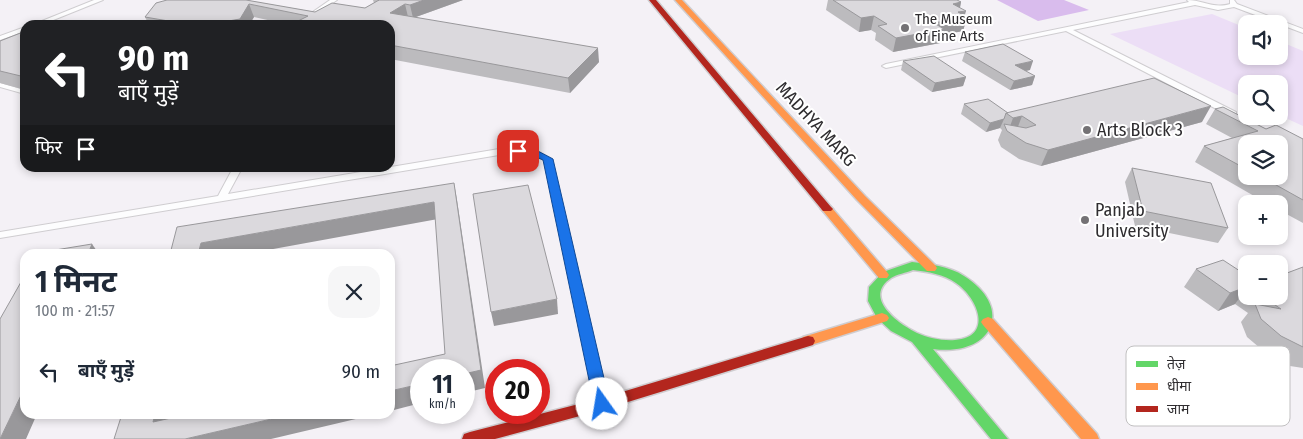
<!DOCTYPE html>
<html lang="hi">
<head>
<meta charset="utf-8">
<style>
	body { margin:0; font-family:"Fira Sans Condensed","Noto Sans Devanagari",sans-serif; background:#f6f6f7; color:#1f2937; height:100vh; display:flex; flex-direction:column; font-size:19px; white-space:nowrap }
	* { box-sizing:border-box; margin:0 }
	p { font-size:16px; color:#747a83 }
	.icon { flex:none; width:28px; height:28px; fill:none; stroke:currentColor; stroke-width:2; stroke-linecap:round; stroke-linejoin:round }
	.map { position:relative; flex:1; overflow:hidden }
	.drawer { position:absolute; left:20px; top:249px; width:375px; height:170px; display:flex; flex-direction:column; background:#fff; border-radius:15px; box-shadow:0 2px 8px #0003 }
	.drawer>* { flex:none }
	.top-card { position:absolute; left:20px; top:20px; width:375px; height:152px; border-radius:15px; box-shadow:0 2px 8px #0003; background:#202124; color:#fff; overflow:hidden }
	.tools { position:absolute; left:1238px; top:15px; display:grid; gap:10px }
	.tools a { display:grid; place-items:center; width:50px; height:50px; border-radius:10px; background:#fff; box-shadow:0 2px 8px #0003; font-size:25px }
	.speed { position:absolute; left:410px; top:359px; display:flex; gap:10px; font-size:25px; font-weight:700; text-align:center }
	.speed>* { display:grid; place-content:center; width:65px; height:65px; border-radius:50%; background:#fff; box-shadow:0 2px 8px #0003; line-height:1 }
	.speed small { font-size:12px; font-weight:400 }
	.speed .limit { border:8px solid #d22; background:#fff; color:#111 }
	.pin { position:absolute; display:grid; place-items:center; width:42px; height:42px; color:#fff; margin:-21px; border-radius:10px; box-shadow:0 2px 8px #0006 }
	.me { position:absolute; width:55px; margin:-28px; rotate:347deg; stroke-linejoin:round; filter:drop-shadow(0 0 4px #0008) }
	.turn { display:flex; align-items:center; gap:18px; height:105px; padding:0 15px; font-size:22px }
	.turn .icon { width:65px; height:65px; stroke-width:2.5 }
	.turn b { display:block; font-size:35px; line-height:42px }
	.then { display:flex; align-items:center; height:48px; padding:0 15px; background:#0003; gap:10px; font-size:19px }
	.round { display:grid; place-items:center; flex:none; width:52px; height:52px; border-radius:15px; background:#f6f6f7 }
	.headline { display:flex; align-items:center; justify-content:space-between; height:85px; padding:0 15px }
	h1 { font-size:30px; font-weight:700; line-height:38px }
	ul { padding:0; list-style:none }
	li { display:flex; align-items:center; gap:15px; height:75px; padding:0 15px }
	li div { flex:1 }
	li b { display:block; font-size:19px }
	li em { font-style:normal }
	.map>svg:first-child { display:block }
	.green { fill:#ecdef6 }
	.water { fill:#d9bced }
	.lines { fill:none; stroke-linecap:round; stroke-linejoin:round }
	.lane-casing { stroke:#cfcdd0; stroke-width:2 }
	.fast-casing { stroke:#cfcdd0; stroke-width:3 }
	.slow-casing { stroke:#cfcdd0; stroke-width:3 }
	.jam-casing { stroke:#cfcdd0; stroke-width:3 }
	.lane { fill:#fdfdfe; fill-rule:evenodd }
	.fast { fill:#63d668; fill-rule:evenodd }
	.slow { fill:#ff974d; fill-rule:evenodd }
	.jam { fill:#b3261e; fill-rule:evenodd }
	.wall { fill:#bcbbbe; fill-rule:evenodd }
	.shaded-wall { fill:#99989b }
	.building { fill:#dbd9dd; stroke:#99989b }
	.route { fill:#1a73e8; stroke:#114b97 }
	.poi-dot { fill:#747275; stroke:#fff; stroke-width:2 }
	.labels { text-anchor:middle; stroke-width:4; stroke-linejoin:round; paint-order:stroke }
	.far-poi-label { font-size:15px; fill:#2f2d30; stroke:#fff; text-anchor:start }
	.street-label { font-size:18px; fill:#2f2d30; stroke:#fff }
	.poi-label { font-size:18px; fill:#2f2d30; stroke:#fff; text-anchor:start }
	.key { fill:#fff; stroke:#c1c0c1; stroke-width:1 }
	.key-label { font-size:14px; fill:#2f2d30 }
</style>
</head>
<body>
<div class="map">
<svg width="1303" height="439" viewBox="0 0 1303 439">
	<rect width="100%" height="100%" fill="#f4f1f6"/>
	<polygon class="green" points="1212,14 1246,28 1246,56 1279,56 1279,41 1303,51 1303,126 1279,115 1279,84 1246,84 1246,99 1110,34"/>
	<polygon class="water" points="997,0 1064,0 1089,10 1038,21"/>
	<g class="lines">
		<g class="lane-casing">
			<g id="lane">
				<polygon points="94,0 103,0 41,25 32,25"/>
				<polygon points="330,0 337,0 301,25 294,25"/>
				<path d="M1187,0C1202,0 1214,9 1230,4V0H1234L1237,4L1303,29V33L1234,7L1218,10L1195,5L1073,30L1236,112V116H1230L1066,31L886,68L882,66L886,64L1189,2Z"/>
				<polygon points="25,27 25,31 0,40 0,36"/>
				<polygon points="0,83 25,90 25,94 0,87"/>
				<polygon points="505,148 532,148 552,159 609,403 607,407 602,408 597,407 595,403 544,160 530,154 505,154 0,238 0,232 218,196 233,168 242,168 228,194"/>
			</g>
		</g>
		<g class="fast-casing">
			<path id="fast" d="M912,262C929,264 949,266 964,276C1015,308 993,357 933,349L1008,439H991L912,342L891,331L877,318L868,301L869,287L883,272ZM913,270C928,272 944,274 956,283C978,298 994,337 955,340C943,341 928,338 917,333C899,324 862,298 891,278C897,274 906,273 913,270Z"/>
		</g>
		<g class="slow-casing">
			<g id="slow">
				<polygon points="675,0 682,0 865,196 935,265 937,268 935,271 927,271 857,200"/>
				<polygon points="827,206 831,207 887,272 889,275 887,278 879,278 823,211 821,209"/>
				<polygon points="882,313 887,315 889,318 887,321 808,346 803,345 801,341 803,337"/>
				<polygon points="988,317 993,319 1097,434 1099,439 1081,439 983,325 981,322 983,319"/>
			</g>
		</g>
		<g class="jam-casing">
			<g id="jam">
				<polygon points="649,0 656,0 831,207 833,209 831,211 823,211"/>
				<polygon points="808,336 813,337 815,341 813,345 602,410 495,439 462,439 464,434 470,432 602,398"/>
			</g>
		</g>
		<use href="#lane" class="lane"/>
		<use href="#fast" class="fast"/>
		<use href="#slow" class="slow"/>
		<use href="#jam" class="jam"/>
	</g>
	<g class="wall">
		<polygon points="246,0 315,12 365,8 374,3 373,0 463,0 416,17 599,62 570,93 390,59 390,25 290,25 254,17 249,25 149,25 145,17"/>
		<polygon points="828,0 957,0 961,2 960,8 964,15 967,17 963,31 942,35 940,43 893,52 875,40 876,33 871,30 859,32 826,10"/>
		<polygon points="25,32 25,90 0,83 0,41"/>
		<polygon points="965,52 1030,70 1025,71 1035,76 1032,85 1010,90 962,61"/>
		<polygon points="903,61 966,77 963,86 932,92 901,70"/>
		<polygon points="964,104 1008,113 1202,122 1041,166 1019,159 1001,147 998,140 1002,130 1000,128 986,132 961,114"/>
		<path d="M1215,109L1266,129L1303,139V223L1279,210V204H1268L1195,162L1204,146L1232,138L1206,124ZM1246,144L1279,176H1246Z"/>
		<polygon points="1132,168 1228,228 1218,243 1135,226 1125,182"/>
		<polygon points="1303,267 1303,368 1290,366 1267,354 1247,337 1241,322 1248,313 1235,304 1218,311 1184,287 1196,269 1246,275 1246,296 1279,296"/>
	</g>
	<g class="shaded-wall">
		<polygon points="424,0 463,0 413,18 410,5"/>
		<polygon points="961,2 959,12 966,11 964,18 967,17 963,31 942,35 940,43 893,52 896,38 953,4"/>
		<polygon points="249,4 254,17 249,25 218,25 217,23"/>
		<polygon points="405,4 408,17 390,13"/>
		<polygon points="874,16 871,30 859,32 861,18"/>
		<polygon points="598,48 599,62 570,93 568,78"/>
		<polygon points="1033,61 1030,70 1012,74 1015,65"/>
		<polygon points="1035,76 1032,85 1010,90 1014,81"/>
		<polygon points="966,77 963,86 932,92 935,83"/>
		<polygon points="1211,106 1202,122 1041,166 1048,150"/>
		<polygon points="1022,116 1016,132 1008,132 1013,118"/>
		<polygon points="1004,119 1000,128 986,132 990,123"/>
		<polygon points="454,183 457,200 485,388 464,393 464,374"/>
		<polygon points="434,202 438,219 246,254 198,254 201,243"/>
		<polygon points="92,244 99,254 88,254"/>
		<polygon points="1246,287 1246,289 1235,304 1218,311 1230,293"/>
		<polygon points="557,299 558,314 494,326 491,312"/>
		<polygon points="421,384 421,403 390,411 390,391"/>
		<polygon points="25,387 25,414 37,414 26,439 0,439"/>
		<polygon points="155,414 172,414 166,439 153,422"/>
		<polygon points="293,414 377,414 271,439 185,439"/>
	</g>
	<g class="building">
		<polygon points="167,0 246,0 315,12 332,3 365,8 379,0 378,0 424,0 410,5 405,4 390,13 598,48 568,78 390,45 390,25 290,25 308,16 249,4 240,19 217,23 186,24 145,17 156,3"/>
		<polygon points="833,0 957,0 961,2 953,4 966,11 958,12 967,17 934,23 944,29 896,38 878,26 887,24 874,16 861,18"/>
		<polygon points="23,32 25,32 25,77 0,71 0,41"/>
		<polygon points="1003,44 1033,61 1015,65 1035,76 1014,81 965,52"/>
		<polygon points="934,56 966,77 935,83 903,61"/>
		<polygon points="1154,78 1211,106 1048,150 1026,143 1007,131 1004,124 1026,128 1036,125 1022,116 1013,118 1006,113"/>
		<polygon points="988,99 1008,113 1006,113 1004,119 990,123 964,104"/>
		<polygon points="1223,107 1266,129 1276,125 1303,139 1303,200 1260,176 1279,176 1279,144 1246,144 1246,169 1204,146 1258,131 1215,109"/>
		<polygon points="1132,168 1211,183 1228,228 1143,211"/>
		<polygon points="454,183 481,370 464,374 464,370 421,370 421,384 390,391 390,366 445,354 434,202 201,243 198,254 170,254 177,227"/>
		<polygon points="528,185 557,299 491,312 473,194"/>
		<polygon points="92,244 88,254 37,254 37,253"/>
		<polygon points="364,252 364,254 354,254"/>
		<polygon points="1223,260 1246,275 1246,287 1230,293 1196,269"/>
		<polygon points="1303,267 1303,347 1281,336 1261,319 1255,304 1281,309 1262,296 1279,296 1279,276"/>
		<polygon points="25,275 25,387 0,439 0,319"/>
		<polygon points="122,414 155,414 153,422 189,414 293,414 185,439 114,439"/>
	</g>
	<polygon class="route" points="532,148 553,159 610,404 607,408 602,410 597,408 594,404 543,160 530,154 518,154 513,151 518,148"/>
	<g class="poi-dot">
		<circle cx="905" cy="28" r="5"/>
		<circle cx="1087" cy="130" r="5"/>
		<circle cx="1085" cy="220" r="5"/>
	</g>
	<g class="labels">
		<g class="far-poi-label">
			<text x="915" y="24">The Museum<tspan x="915" dy="17">of Fine Arts</tspan></text>
		</g>
		<g class="street-label">
			<text transform="translate(816 124) rotate(47)" y="6">MADHYA MARG</text>
		</g>
		<g class="poi-label">
			<text x="1097" y="136">Arts Block 3</text>
			<text x="1095" y="216">Panjab<tspan x="1095" dy="21">University</tspan></text>
		</g>
	</g>
	<rect x="1126" y="346" width="164" height="80" rx="8" class="key"/>
	<rect x="1136" y="361" width="22" height="6" fill="#63d668"/>
	<rect x="1136" y="383" width="22" height="7" fill="#ff974d"/>
	<rect x="1136" y="406" width="22" height="6" fill="#b3261e"/>
	<g class="key-label">
		<text x="1167" y="369">तेज़</text>
		<text x="1167" y="391">धीमा</text>
		<text x="1167" y="414">जाम</text>
	</g>
</svg>
<div class="tools">
<a><svg class="icon" aria-label="sound" viewBox="0 0 24 24"><path d="M4 9h4l5-4v14l-5-4H4zM17 9q2 3 0 6"/></svg></a>
<a><svg class="icon" aria-label="search" viewBox="0 0 24 24"><circle cx="10" cy="10" r="6"/><path d="M15 15l6 6"/></svg></a>
<a><svg class="icon" aria-label="layers" viewBox="0 0 24 24"><path d="M12 4l9 5-9 5-9-5zM3 14l9 5 9-5"/></svg></a>
<a>+</a>
<a>−</a>
</div>
<div class="speed"><div>11<small>km/h</small></div><div class="limit">20</div></div>
<div class="pin" style="left:518px;top:151px;background:#d93025"><svg class="icon" aria-label="arrive" viewBox="0 0 24 24"><path d="M6 21V4h12l-3 4 3 4H6"/></svg></div>
<svg class="me" style="left:602px;top:404px" viewBox="-20 -20 40 40"><circle r="19" fill="#fff"/><path d="M0-13L10 11 0 6-10 11z" fill="#1a73e8"/></svg>
<div class="top-card">
<div class="turn"><svg class="icon" aria-label="left" viewBox="0 0 24 24"><path d="M17 20v-9H6M10 6l-5 5 5 5"/></svg><div><b>90 m</b>बाएँ मुड़ें</div></div>
<div class="then">फिर<svg class="icon" aria-label="arrive" viewBox="0 0 24 24"><path d="M6 21V4h12l-3 4 3 4H6"/></svg></div>
</div>
<section class="drawer">
<div class="headline"><div><h1>1 मिनट</h1><p>100 m · 21:57</p></div><a class="round"><svg class="icon" aria-label="close" viewBox="0 0 24 24"><path d="M6 6l12 12M18 6L6 18"/></svg></a></div>
<ul>
<li><svg class="icon" aria-label="left" viewBox="0 0 24 24"><path d="M17 20v-9H6M10 6l-5 5 5 5"/></svg><div><b>बाएँ मुड़ें</b></div><em>90 m</em></li>
</ul>
</section>
</div>
</body>
</html>
